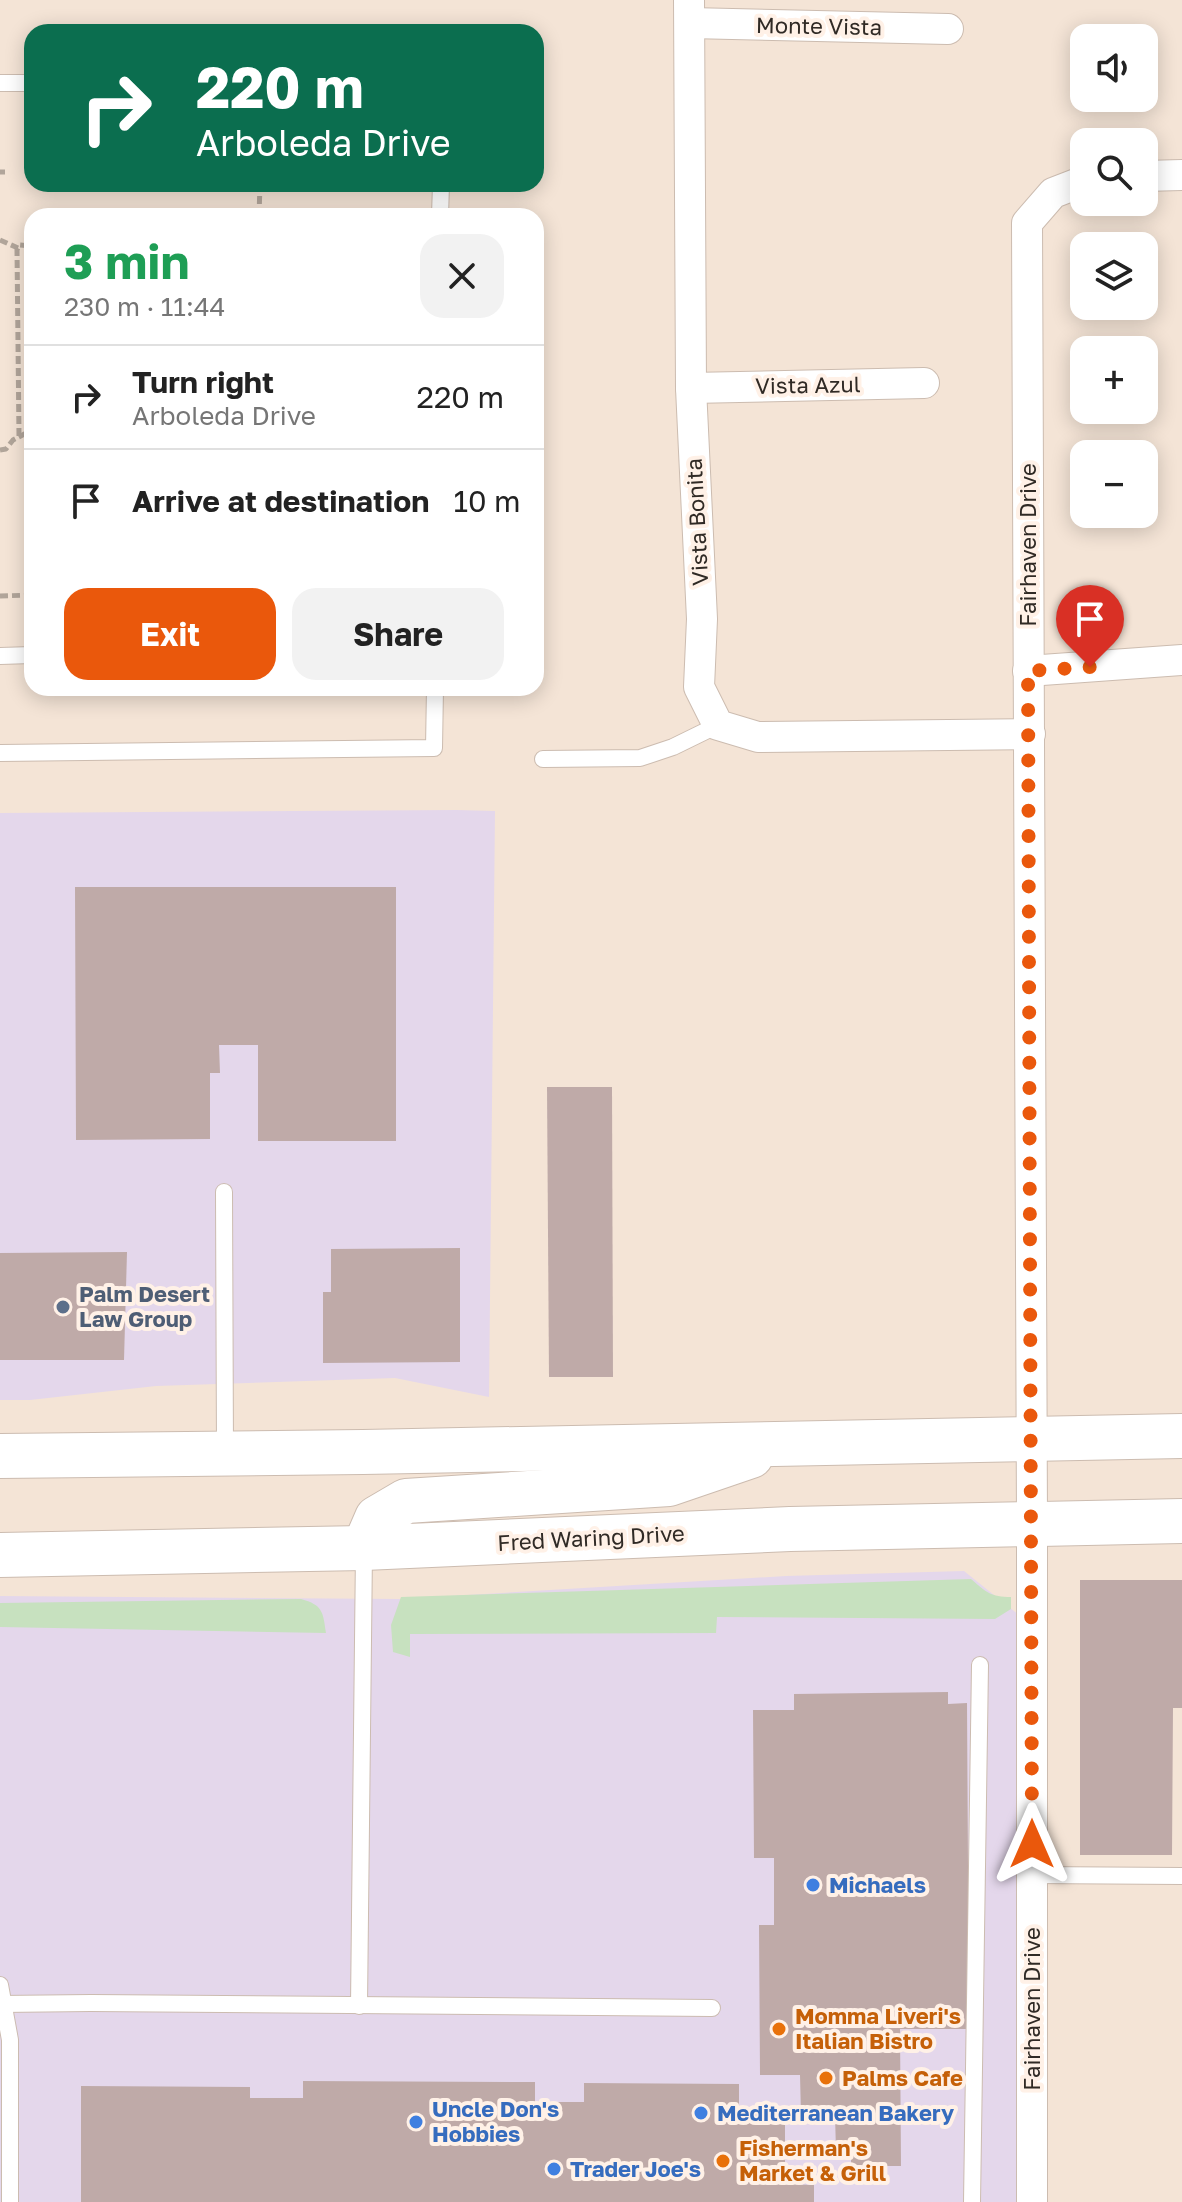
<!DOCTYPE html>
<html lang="en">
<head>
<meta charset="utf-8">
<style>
	body { margin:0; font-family:"Golos Text",sans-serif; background:#f2f2f2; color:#222; height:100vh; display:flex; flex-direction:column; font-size:30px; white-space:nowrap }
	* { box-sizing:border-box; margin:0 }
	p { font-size:26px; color:#767676 }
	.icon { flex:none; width:44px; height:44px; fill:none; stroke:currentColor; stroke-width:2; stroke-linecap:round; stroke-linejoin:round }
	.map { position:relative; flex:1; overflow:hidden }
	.sheet { position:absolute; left:24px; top:208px; width:520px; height:488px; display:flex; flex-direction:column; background:#fff; border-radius:24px; box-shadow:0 4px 20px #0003 }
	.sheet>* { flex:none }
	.top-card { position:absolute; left:24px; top:24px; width:520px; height:168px; border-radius:24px; box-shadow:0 4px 20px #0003; background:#0b6e4f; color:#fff; overflow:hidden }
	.tools { position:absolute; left:1070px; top:24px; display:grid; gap:16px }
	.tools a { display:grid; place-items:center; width:88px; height:88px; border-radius:16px; background:#fff; box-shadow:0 4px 20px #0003; font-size:40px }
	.pin { position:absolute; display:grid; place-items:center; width:68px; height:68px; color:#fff; margin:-82px -34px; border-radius:50% 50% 50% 0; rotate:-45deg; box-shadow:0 0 8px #0007 }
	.pin .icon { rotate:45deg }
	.me { position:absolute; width:88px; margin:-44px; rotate:0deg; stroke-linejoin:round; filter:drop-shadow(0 0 6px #0008) }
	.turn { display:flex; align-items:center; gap:28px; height:168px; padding:0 40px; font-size:36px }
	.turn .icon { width:104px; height:104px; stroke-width:2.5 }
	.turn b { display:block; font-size:56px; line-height:68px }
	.round { display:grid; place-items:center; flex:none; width:84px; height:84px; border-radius:24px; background:#f2f2f2 }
	.headline { display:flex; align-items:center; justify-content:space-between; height:136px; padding:0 40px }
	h1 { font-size:48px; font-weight:700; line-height:60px; color:#1e9e55 }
	.button { display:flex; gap:16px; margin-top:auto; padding:16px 40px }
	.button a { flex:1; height:92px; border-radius:24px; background:#ea580c; color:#fff; font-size:32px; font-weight:700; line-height:92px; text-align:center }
	.button a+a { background:#f2f2f2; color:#222 }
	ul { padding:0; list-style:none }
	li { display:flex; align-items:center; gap:24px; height:104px; padding:0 40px; border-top:2px solid #e0e0e0 }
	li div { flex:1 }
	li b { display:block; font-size:30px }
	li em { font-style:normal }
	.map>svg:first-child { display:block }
	.commercial { fill:#e4d7eb }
	.green { fill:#c7e1bf }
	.building { fill:#bfaaa8 }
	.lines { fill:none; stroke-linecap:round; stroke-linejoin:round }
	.lane-casing { stroke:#ccbcb0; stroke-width:18 }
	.street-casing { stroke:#ccbcb0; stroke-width:32 }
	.secondary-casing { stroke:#ccbcb0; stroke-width:46 }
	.path { stroke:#b1a59a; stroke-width:5; stroke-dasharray:8 4; stroke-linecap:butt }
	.lane { stroke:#fff; stroke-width:16 }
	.street { stroke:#fff; stroke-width:30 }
	.secondary { stroke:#fff; stroke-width:44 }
	.route { stroke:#ea580c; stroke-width:14; stroke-dasharray:0 25.2 }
	.service-dot { fill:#5c6f8a; stroke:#fff1e7; stroke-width:3 }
	.shop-dot { fill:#3f7fe0; stroke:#fff1e7; stroke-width:3 }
	.food-dot { fill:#e8710a; stroke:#fff1e7; stroke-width:3 }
	.labels { text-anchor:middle; stroke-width:8; stroke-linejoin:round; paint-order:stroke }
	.street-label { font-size:22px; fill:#302a25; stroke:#fff1e7 }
	.service-label { font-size:22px; font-weight:bold; fill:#4e5e75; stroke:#fff1e7; text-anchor:start }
	.shop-label { font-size:22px; font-weight:bold; fill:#366cbe; stroke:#fff1e7; text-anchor:start }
	.food-label { font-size:22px; font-weight:bold; fill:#c56008; stroke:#fff1e7; text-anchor:start }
</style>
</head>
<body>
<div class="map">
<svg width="1182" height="2202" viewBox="0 0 1182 2202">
	<rect width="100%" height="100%" fill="#f4e4d6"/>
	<g class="commercial">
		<polygon points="456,810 495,811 489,1397 395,1378 156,1386 30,1400 0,1400 0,813"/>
		<polygon points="964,1571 1024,1619 1026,2202 0,2202 0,1596 399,1599 786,1576"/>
	</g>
	<g class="green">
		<path d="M971,1579C986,1592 991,1597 1011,1597V1609L995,1619L717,1617L716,1633L410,1634V1657L393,1652L391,1625L401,1597Z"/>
		<path d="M301,1599C323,1605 323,1612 326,1633L0,1627V1603Z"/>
	</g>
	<g class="building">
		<polygon points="75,887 396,887 396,1141 258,1141 258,1045 219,1045 220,1073 210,1073 210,1139 76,1140"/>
		<polygon points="547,1087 612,1087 613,1377 549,1377"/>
		<polygon points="460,1248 460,1362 323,1363 323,1292 331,1292 331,1249"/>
		<polygon points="127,1252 124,1360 0,1360 0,1253"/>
		<polygon points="1080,1580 1182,1580 1182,1708 1173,1708 1172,1855 1080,1855"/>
		<polygon points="948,1692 948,1704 967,1703 969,2029 900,2029 901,2166 851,2166 851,2151 836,2151 835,2115 801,2115 800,2075 760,2075 759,1925 774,1925 774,1858 754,1858 753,1710 794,1710 794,1694"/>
		<polygon points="303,2081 535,2082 535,2102 584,2102 584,2083 739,2084 739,2121 785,2122 785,2184 814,2185 814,2202 81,2202 81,2086 250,2087 250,2098 303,2098"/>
	</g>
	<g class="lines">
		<g class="lane-casing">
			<g id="lane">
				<polyline points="0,83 32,83"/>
				<polyline points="440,216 441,184"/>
				<polyline points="0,656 32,655"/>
				<polyline points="0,753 434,748 435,688"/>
				<polyline points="543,759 640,758 673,747 718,725"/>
				<polyline points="224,1192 225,1452"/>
				<polyline points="1032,1875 1182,1876"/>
				<polyline points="0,1985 10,2040 10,2202"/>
				<polyline points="0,2004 91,2003 712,2008"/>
				<polyline points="359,2006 364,1550"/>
				<polyline points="972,2202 980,1665"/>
			</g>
		</g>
		<g class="street-casing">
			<g id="street">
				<polyline points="689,0 691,388 702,619 699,687 718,725 758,737 1030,734"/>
				<polyline points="690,23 948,29"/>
				<polyline points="1144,176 1182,175"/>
				<polyline points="691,388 924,383"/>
				<polyline points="1028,671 1182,660"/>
				<polyline points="1032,2202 1032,1523 1027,223 1053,193 1084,181"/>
			</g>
		</g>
		<g class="secondary-casing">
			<g id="secondary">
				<polyline points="0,1456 363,1452 1182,1436"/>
				<polyline points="364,1548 377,1518 406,1501 669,1484 751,1456"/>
				<polyline points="0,1555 364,1548 790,1529 1182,1521"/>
			</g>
		</g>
		<g class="path">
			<polyline points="0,172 5,172"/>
			<polyline points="259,216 260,184"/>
			<polyline points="0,240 18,248"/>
			<polyline points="19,436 17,250 20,245 32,246"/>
			<polyline points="0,450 6,449 13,440 32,430"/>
			<polyline points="32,452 29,457 32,468"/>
			<polyline points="0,596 32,595"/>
		</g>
		<use href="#lane" class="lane"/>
		<use href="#street" class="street"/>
		<use href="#secondary" class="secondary"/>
	</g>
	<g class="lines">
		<polyline class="route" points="1032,1844 1028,671 1090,667"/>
	</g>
	<circle class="service-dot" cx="63" cy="1307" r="8"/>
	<g class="shop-dot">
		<circle cx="813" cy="1885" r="8"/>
		<circle cx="701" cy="2113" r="8"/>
		<circle cx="416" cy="2122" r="8"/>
		<circle cx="554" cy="2169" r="8"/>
	</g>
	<g class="food-dot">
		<circle cx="779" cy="2029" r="8"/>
		<circle cx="826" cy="2078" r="8"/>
		<circle cx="723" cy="2161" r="8"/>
	</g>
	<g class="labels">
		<g class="street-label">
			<text transform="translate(819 26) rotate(1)" y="8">Monte Vista</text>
			<text transform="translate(808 385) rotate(-1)" y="8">Vista Azul</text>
			<text transform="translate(697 522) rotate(-93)" y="8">Vista Bonita</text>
			<text transform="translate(1028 545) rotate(-90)" y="8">Fairhaven Drive</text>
			<text transform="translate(591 1538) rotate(-3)" y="8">Fred Waring Drive</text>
			<text transform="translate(1032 2009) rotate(-90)" y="8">Fairhaven Drive</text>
		</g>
		<g class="service-label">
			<text x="79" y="1302">Palm Desert<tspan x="79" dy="25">Law Group</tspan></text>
		</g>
		<g class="shop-label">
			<text x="829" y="1893">Michaels</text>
			<text x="432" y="2117">Uncle Don's<tspan x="432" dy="25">Hobbies</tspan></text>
			<text x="717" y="2121">Mediterranean Bakery</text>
			<text x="570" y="2177">Trader Joe's</text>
		</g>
		<g class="food-label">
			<text x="795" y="2024">Momma Liveri's<tspan x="795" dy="25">Italian Bistro</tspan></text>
			<text x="842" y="2086">Palms Cafe</text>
			<text x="739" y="2156">Fisherman's<tspan x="739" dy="25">Market &amp; Grill</tspan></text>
		</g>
	</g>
</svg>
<div class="tools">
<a><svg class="icon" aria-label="sound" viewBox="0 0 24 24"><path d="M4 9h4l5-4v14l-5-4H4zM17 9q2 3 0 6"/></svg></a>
<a><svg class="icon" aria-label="search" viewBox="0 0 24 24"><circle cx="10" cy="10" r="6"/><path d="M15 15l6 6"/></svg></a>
<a><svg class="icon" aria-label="layers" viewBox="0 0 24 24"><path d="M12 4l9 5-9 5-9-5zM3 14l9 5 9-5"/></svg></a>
<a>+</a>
<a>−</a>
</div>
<div class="pin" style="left:1090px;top:667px;background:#d93025"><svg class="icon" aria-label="arrive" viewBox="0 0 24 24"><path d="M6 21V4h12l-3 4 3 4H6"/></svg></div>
<svg class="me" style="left:1032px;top:1844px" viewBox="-20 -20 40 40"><path d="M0-17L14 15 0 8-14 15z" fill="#ea580c" stroke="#fff" stroke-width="4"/></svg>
<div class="top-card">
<div class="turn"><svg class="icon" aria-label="right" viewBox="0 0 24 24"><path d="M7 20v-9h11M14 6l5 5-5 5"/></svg><div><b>220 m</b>Arboleda Drive</div></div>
</div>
<section class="sheet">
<div class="headline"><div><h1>3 min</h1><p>230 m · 11:44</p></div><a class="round"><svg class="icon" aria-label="close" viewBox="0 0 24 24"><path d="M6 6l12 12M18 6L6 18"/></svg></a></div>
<ul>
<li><svg class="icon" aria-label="right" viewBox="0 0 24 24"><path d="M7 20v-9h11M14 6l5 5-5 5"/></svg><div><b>Turn right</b><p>Arboleda Drive</p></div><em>220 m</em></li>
<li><svg class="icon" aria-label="arrive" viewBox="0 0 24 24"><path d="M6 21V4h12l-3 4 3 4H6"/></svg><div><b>Arrive at destination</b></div><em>10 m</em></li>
</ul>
<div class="button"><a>Exit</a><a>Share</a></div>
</section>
</div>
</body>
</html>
